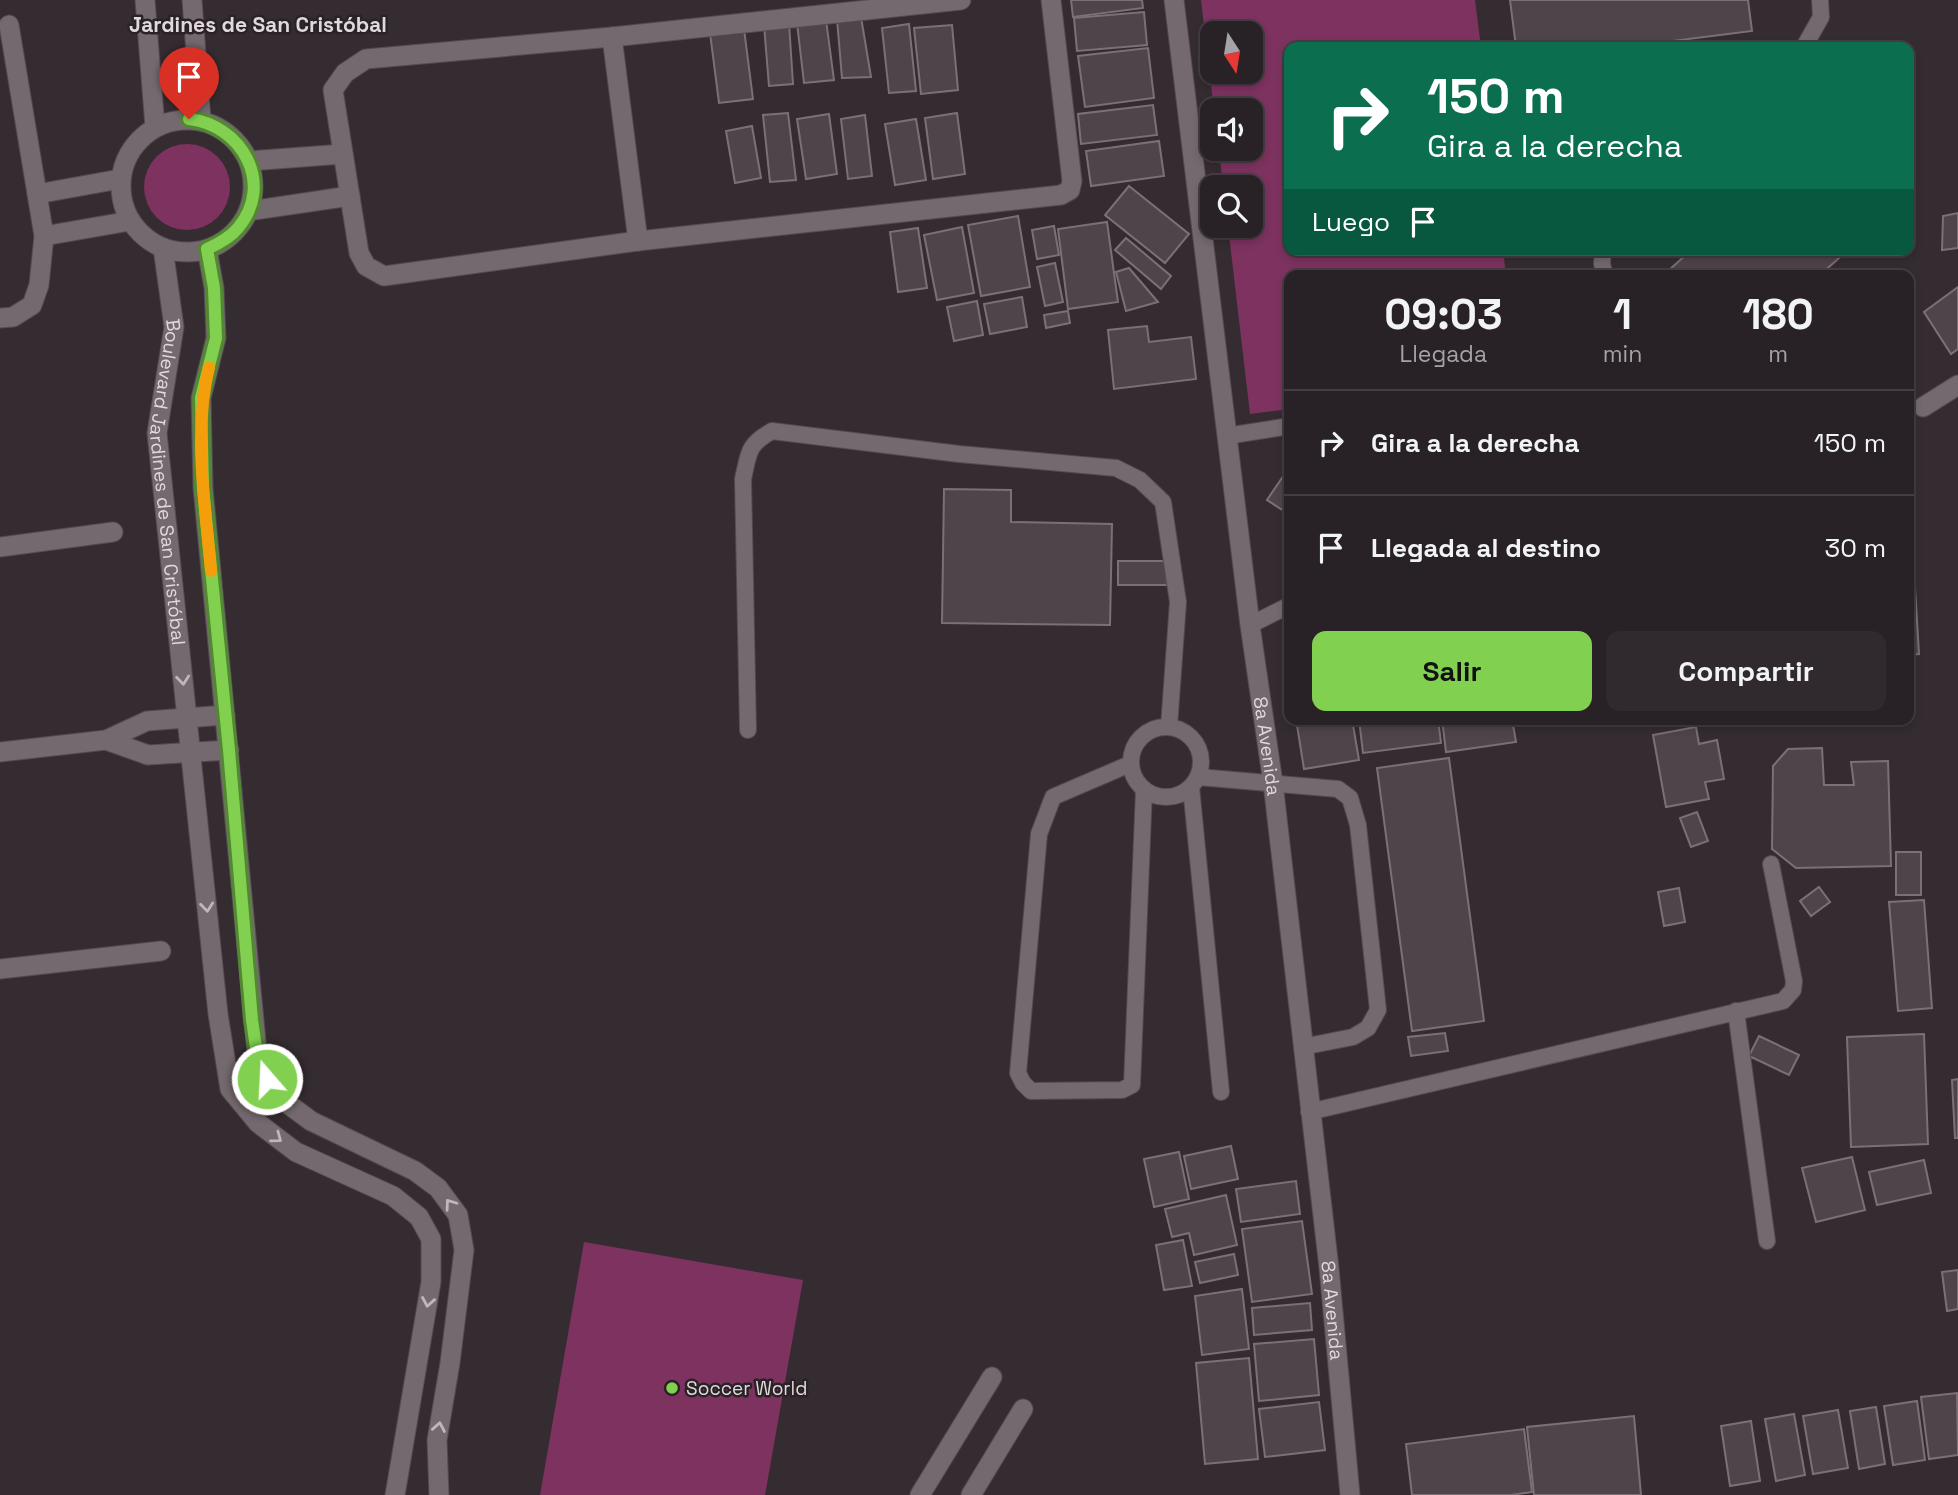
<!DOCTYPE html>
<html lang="es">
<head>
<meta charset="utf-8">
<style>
	body { margin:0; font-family:"Space Grotesk",sans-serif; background:#30292d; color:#f1f3f6; height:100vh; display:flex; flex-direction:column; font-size:26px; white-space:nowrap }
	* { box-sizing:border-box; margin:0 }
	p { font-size:23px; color:#a5a3a7 }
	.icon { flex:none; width:38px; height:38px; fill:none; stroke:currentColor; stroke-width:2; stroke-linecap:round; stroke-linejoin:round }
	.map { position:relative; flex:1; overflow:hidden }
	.details { position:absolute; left:1284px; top:270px; width:630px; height:455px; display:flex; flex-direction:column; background:#282125; border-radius:14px; box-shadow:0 4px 10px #0003,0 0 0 2px #443e42 }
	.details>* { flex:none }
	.guide { position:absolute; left:1284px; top:42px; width:630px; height:214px; border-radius:14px; box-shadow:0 4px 10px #0003,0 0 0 2px #443e42; background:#0b6e4f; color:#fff; overflow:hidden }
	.needle { width:46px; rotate:168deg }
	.fabs { position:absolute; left:1200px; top:21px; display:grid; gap:14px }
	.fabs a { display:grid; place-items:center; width:63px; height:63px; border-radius:14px; background:#282125; box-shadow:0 4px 10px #0003,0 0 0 2px #443e42; font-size:35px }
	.pin { position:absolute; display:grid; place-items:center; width:60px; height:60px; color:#fff; margin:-72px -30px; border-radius:50% 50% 50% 0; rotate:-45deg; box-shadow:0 0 7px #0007 }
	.pin .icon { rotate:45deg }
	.me { position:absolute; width:77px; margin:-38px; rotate:341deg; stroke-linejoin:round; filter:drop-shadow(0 0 5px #0008) }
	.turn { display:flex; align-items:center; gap:24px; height:147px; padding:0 28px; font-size:32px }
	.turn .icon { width:91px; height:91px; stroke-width:2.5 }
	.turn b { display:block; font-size:49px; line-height:60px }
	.then { display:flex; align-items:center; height:66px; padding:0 28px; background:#0003; gap:14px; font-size:26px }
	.eta { display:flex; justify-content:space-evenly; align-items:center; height:119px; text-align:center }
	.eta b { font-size:42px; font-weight:700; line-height:49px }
	.cta { display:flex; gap:14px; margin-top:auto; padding:14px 28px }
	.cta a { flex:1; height:80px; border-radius:14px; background:#81d050; color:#111; font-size:28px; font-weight:700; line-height:80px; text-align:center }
	.cta a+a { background:#30292d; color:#f1f3f6 }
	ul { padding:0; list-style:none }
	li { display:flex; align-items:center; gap:21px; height:105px; padding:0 28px; border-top:2px solid #443e42 }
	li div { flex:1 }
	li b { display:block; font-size:26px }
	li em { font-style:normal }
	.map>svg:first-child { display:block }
	.green { fill:#7d3260; fill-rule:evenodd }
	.building { fill:#4f444a; stroke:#7b7076; stroke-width:2 }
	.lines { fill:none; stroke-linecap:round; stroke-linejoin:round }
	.service-casing { stroke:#534b50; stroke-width:18 }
	.minor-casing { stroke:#534b50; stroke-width:21 }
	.service { stroke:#74696e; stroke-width:16 }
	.minor { stroke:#74696e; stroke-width:19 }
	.oneway { stroke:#bfb7bb }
	.route-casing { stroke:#548734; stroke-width:18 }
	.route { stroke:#81d050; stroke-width:12 }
	.slow { stroke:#f59e0b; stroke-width:12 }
	.poi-dot { fill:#81d050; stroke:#2b2227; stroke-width:2.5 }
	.labels { text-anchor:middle; stroke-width:5; stroke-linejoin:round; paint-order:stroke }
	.street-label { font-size:19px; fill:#dfd9dc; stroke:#2b2227 }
	.poi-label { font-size:19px; fill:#dfd9dc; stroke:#2b2227; text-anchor:start }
	.neighbourhood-label { font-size:21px; font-weight:bold; fill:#dfd9dc; stroke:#2b2227 }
</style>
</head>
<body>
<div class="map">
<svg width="1958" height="1495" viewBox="0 0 1958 1495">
	<rect width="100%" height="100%" fill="#352c31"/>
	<g class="green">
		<path d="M1201,0H1475L1481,47H1290V250H1503L1506,275H1290V409L1250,414L1228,226H1251V187H1223L1219,149H1251V110H1214ZM1213,33H1251V72H1213Z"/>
		<circle cx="187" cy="187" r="43"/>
		<polygon points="584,1242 803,1280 765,1495 540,1495"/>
	</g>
	<g class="building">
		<polygon points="1071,0 1142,0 1143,8 1073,17"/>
		<polygon points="1510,0 1748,0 1752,31 1625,47 1516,47"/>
		<polygon points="1144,12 1147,45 1077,51 1074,18"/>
		<polygon points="861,17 871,77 842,78 837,19"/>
		<polygon points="826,20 834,80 804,83 797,23"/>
		<polygon points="789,23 793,84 769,86 764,25"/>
		<polygon points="909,24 916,91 889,93 882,28"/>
		<polygon points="952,25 958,90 921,94 914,28"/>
		<polygon points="744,29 753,99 719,103 710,33"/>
		<polygon points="1148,48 1154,98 1085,107 1078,56"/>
		<polygon points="1153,105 1157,135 1081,144 1078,114"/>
		<polygon points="788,113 796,180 770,182 763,115"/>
		<polygon points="957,113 965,174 933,179 925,118"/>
		<polygon points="829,114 837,174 806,179 797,119"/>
		<polygon points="865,115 872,176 848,179 841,119"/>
		<polygon points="916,119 926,180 895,185 885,124"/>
		<polygon points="752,126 761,178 735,183 726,131"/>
		<polygon points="1159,141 1164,176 1091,186 1086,151"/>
		<polygon points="1129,186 1189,234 1165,263 1105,215"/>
		<polygon points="1958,213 1958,248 1942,250 1943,216"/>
		<polygon points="1018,216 1030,287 981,296 968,225"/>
		<polygon points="1107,222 1118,302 1068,309 1058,229"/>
		<polygon points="1054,226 1059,255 1037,259 1032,230"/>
		<polygon points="962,227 974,293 937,300 924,235"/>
		<polygon points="918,228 927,288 898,292 890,232"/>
		<polygon points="1126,238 1171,276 1161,289 1115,250"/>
		<polygon points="1691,250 1848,250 1820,275 1670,275 1667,272"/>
		<polygon points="1055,263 1063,302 1045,306 1037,267"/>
		<polygon points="1129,268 1158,302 1126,311 1116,272"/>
		<polygon points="1958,287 1958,349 1951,354 1924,312"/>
		<polygon points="1022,297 1027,327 990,334 984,304"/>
		<polygon points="977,301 983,335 954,341 947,307"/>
		<polygon points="1068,311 1070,323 1046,328 1044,315"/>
		<polygon points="1147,326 1149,342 1191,337 1196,379 1114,389 1108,330"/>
		<polygon points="1290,466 1290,515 1267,500"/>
		<polygon points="944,489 1011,490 1011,522 1112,524 1110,625 942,623"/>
		<polygon points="1118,561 1165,561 1167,585 1118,585"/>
		<polygon points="1915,587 1919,654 1909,655 1909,588"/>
		<polygon points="1296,719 1352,719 1359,760 1304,769"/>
		<polygon points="1359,719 1438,719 1441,743 1363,753"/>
		<polygon points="1442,719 1512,719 1516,742 1446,752"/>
		<polygon points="1696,727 1699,744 1717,740 1724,779 1705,782 1709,799 1666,807 1653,735"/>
		<polygon points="1822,748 1824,785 1854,785 1851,762 1888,761 1891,866 1796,868 1772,849 1773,766 1788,749"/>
		<polygon points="1449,758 1484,1021 1412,1031 1377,768"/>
		<polygon points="1697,812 1708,841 1691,847 1680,818"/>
		<rect x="1896" y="852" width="25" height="43"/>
		<polygon points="1819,887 1830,902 1811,916 1800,901"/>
		<polygon points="1679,888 1685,922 1664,926 1658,892"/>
		<polygon points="1924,900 1932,1008 1898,1011 1889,902"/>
		<polygon points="1445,1033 1448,1051 1411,1056 1408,1037"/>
		<polygon points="1924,1034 1928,1144 1851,1147 1847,1037"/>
		<polygon points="1759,1036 1799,1055 1789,1075 1749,1056"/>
		<polygon points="1958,1079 1958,1138 1955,1138 1952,1080"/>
		<polygon points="1231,1146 1238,1179 1191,1189 1184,1156"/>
		<polygon points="1179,1152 1189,1199 1154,1207 1144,1159"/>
		<polygon points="1852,1157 1865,1210 1816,1222 1802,1168"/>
		<polygon points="1924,1160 1931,1193 1877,1205 1869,1172"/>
		<polygon points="1296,1181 1300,1214 1241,1222 1236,1189"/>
		<polygon points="1226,1195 1237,1245 1194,1255 1189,1233 1172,1237 1165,1209"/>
		<polygon points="1302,1221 1312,1294 1252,1302 1242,1229"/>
		<polygon points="1183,1240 1192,1286 1164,1290 1156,1245"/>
		<polygon points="1234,1254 1238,1275 1200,1283 1195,1262"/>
		<polygon points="1958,1270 1958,1309 1947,1311 1942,1272"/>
		<polygon points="1242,1289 1249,1349 1202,1355 1195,1296"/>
		<polygon points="1310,1303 1312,1330 1254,1335 1252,1308"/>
		<polygon points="1314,1339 1319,1395 1259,1401 1254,1344"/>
		<polygon points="1249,1358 1258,1459 1205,1464 1196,1363"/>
		<polygon points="1957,1393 1958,1455 1929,1459 1921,1397"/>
		<polygon points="1917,1401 1925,1460 1893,1465 1884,1406"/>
		<polygon points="1319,1402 1325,1450 1265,1457 1259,1409"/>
		<polygon points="1876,1407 1885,1464 1859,1469 1850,1411"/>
		<polygon points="1838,1410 1848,1468 1813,1474 1803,1416"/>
		<polygon points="1794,1414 1805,1475 1776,1481 1765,1419"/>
		<polygon points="1634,1416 1641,1495 1534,1495 1527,1427"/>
		<polygon points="1751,1421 1760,1481 1730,1486 1721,1426"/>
		<polygon points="1524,1429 1532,1492 1511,1495 1412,1495 1406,1444"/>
	</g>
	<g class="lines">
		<g class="service-casing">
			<g id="service">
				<polyline points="1804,47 1821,17 1820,0"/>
				<polyline points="1603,250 1602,264 1605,275"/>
				<polyline points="1226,436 1290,426"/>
				<polyline points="1250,625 1290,605"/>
				<circle cx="1166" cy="762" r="35"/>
				<path d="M748,730L743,479C749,453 747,445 772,431L959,454L1116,468L1140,480L1163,502L1178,602L1169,727"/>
				<polyline points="1130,764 1053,797 1039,834 1018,1073 1023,1083 1031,1091 1122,1090 1132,1085 1144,790"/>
				<polyline points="1198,777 1338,789 1350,798 1358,825 1378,1010 1368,1028 1353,1037 1302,1047"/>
				<polyline points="1191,787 1221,1092"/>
				<polyline points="1736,1011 1767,1241"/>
				<polyline points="1309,1112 1783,1001 1793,990 1794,981 1771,864"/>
			</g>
		</g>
		<g class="minor-casing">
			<g id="minor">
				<polyline points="145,0 155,127"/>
				<polyline points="192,0 201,120"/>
				<polyline points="961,0 612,37 366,59 345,73 333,90 359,253 366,266 384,276 638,241 1061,195 1070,190 1072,181 1051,0"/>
				<path id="s1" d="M1174,0L1250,625L1273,783L1329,1268L1350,1495"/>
				<polyline points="612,37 638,241"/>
				<circle cx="187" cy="186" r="66"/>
				<polyline points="249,161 343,154"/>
				<polyline points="37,194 120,179"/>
				<polyline points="249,211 350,196"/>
				<polyline points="44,236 130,221"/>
				<path id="s2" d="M163,248L174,327L157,433L218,1014L230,1089L258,1123L296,1152L393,1196L419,1217L431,1239V1282L395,1495"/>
				<polyline points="207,249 214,288 216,338 201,398 203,488 258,1062 276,1095 311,1121 415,1171 438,1188 458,1215 464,1250 450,1363 437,1440 439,1495"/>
				<polyline points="0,318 13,317 32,305 39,285 44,236 9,25"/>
				<polyline points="1923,407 1958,385"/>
				<polyline points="0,547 113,532"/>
				<polyline points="106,740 148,755 229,750"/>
				<polyline points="0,752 106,740 147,721 225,715"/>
				<polyline points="0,969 161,951"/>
				<polyline points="920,1495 992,1377"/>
				<polyline points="971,1495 1023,1409"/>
			</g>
		</g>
		<use href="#service" class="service"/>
		<use href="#minor" class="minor"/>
	</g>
	<defs><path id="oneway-chevron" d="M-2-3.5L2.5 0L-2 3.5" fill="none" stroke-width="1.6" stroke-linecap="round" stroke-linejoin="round" transform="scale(1.75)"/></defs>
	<g class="oneway">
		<use href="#oneway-chevron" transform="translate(183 680) rotate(84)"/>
		<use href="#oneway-chevron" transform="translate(207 907) rotate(84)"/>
		<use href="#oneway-chevron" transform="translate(277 1138) rotate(37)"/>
		<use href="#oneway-chevron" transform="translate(450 1204) rotate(-126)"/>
		<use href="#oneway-chevron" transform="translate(428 1302) rotate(100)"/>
		<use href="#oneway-chevron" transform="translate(439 1427) rotate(-80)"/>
	</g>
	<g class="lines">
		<g class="route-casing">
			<path id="route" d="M189,119C242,125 275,184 238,228C230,238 218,244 207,249L214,288L216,338L201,398L203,488L229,750L252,1020L258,1062L267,1079"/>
		</g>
		<use href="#route" class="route"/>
		<path class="slow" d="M209,367C193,432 205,504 211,571"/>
	</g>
	<circle class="poi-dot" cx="672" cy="1388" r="7"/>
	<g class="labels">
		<g class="street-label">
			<text dy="7" stroke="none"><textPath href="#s2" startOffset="236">Boulevard Jardines de San Cristóbal</textPath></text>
			<text dy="7" stroke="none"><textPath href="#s1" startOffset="752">8a Avenida</textPath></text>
			<text dy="7" stroke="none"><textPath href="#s1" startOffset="1320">8a Avenida</textPath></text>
		</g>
		<g class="poi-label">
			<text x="686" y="1395">Soccer World</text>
		</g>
		<g class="neighbourhood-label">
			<text x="258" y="32">Jardines de San Cristóbal</text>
		</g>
	</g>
</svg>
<div class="fabs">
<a><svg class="needle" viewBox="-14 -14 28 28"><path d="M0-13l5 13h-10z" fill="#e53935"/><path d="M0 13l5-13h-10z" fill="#a5a3a7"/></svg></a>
<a><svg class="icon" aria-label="sound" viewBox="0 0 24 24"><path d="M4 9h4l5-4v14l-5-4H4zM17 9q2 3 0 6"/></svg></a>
<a><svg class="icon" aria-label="search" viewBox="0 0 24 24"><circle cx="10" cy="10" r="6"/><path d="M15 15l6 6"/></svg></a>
</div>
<div class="pin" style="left:189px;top:119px;background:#d93025"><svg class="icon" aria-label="arrive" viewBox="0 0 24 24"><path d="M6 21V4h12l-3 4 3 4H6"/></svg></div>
<svg class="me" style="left:267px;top:1079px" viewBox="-20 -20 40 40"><circle r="17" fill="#81d050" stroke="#fff" stroke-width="3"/><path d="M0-11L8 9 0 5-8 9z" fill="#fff"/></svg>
<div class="guide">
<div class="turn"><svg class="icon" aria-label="right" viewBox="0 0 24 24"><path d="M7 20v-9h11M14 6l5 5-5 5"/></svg><div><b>150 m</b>Gira a la derecha</div></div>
<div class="then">Luego<svg class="icon" aria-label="arrive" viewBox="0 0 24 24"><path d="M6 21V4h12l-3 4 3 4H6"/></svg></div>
</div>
<section class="details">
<div class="eta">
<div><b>09:03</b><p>Llegada</p></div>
<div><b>1</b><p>min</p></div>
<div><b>180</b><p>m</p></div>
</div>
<ul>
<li><svg class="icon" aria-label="right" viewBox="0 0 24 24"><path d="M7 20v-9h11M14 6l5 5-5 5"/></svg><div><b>Gira a la derecha</b></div><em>150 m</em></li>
<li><svg class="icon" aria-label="arrive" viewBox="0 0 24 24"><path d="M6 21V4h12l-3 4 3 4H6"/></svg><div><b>Llegada al destino</b></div><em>30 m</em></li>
</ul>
<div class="cta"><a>Salir</a><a>Compartir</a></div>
</section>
</div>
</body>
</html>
